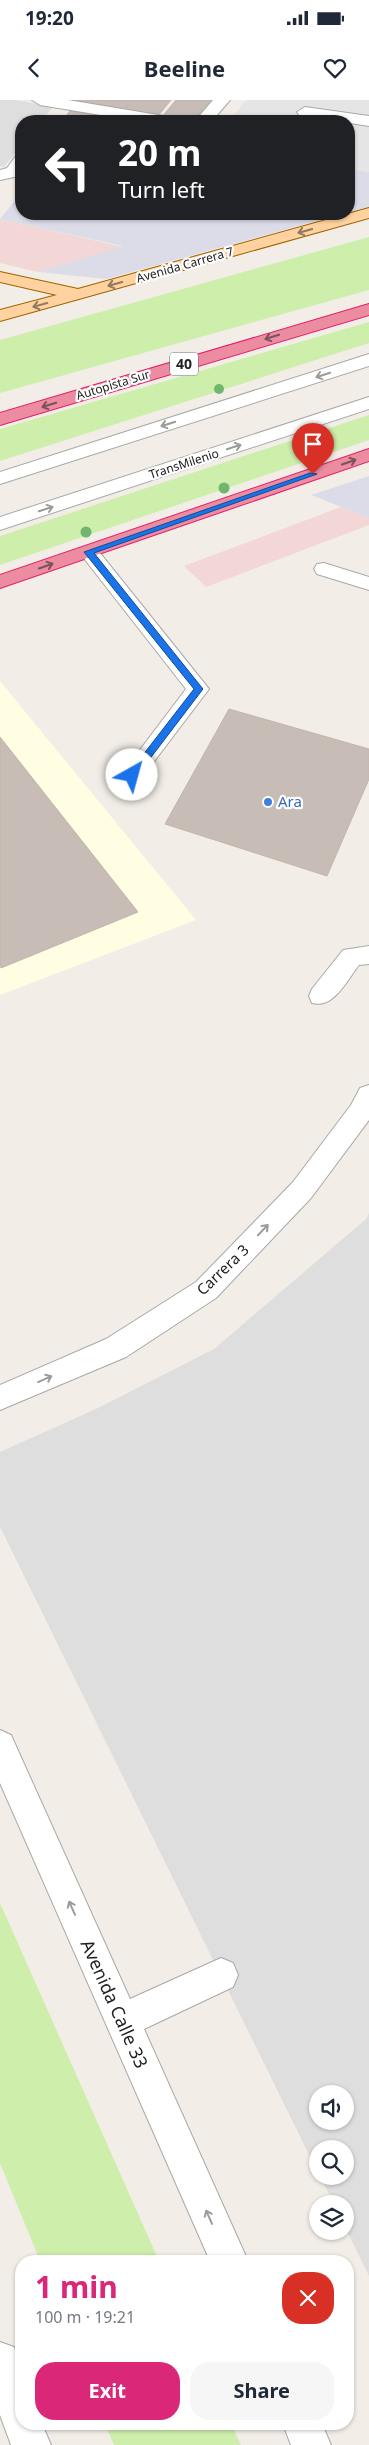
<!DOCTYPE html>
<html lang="en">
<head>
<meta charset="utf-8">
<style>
	body { margin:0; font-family:"Noto Sans",sans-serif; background:#f6f6f7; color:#1f2937; height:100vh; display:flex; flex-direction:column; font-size:19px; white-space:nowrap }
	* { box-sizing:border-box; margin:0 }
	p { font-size:16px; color:#747a83 }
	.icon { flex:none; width:28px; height:28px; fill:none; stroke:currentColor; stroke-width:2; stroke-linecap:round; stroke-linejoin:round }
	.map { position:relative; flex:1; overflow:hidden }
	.drawer { position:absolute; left:15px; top:2155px; width:339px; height:175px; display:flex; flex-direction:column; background:#fff; border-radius:20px; box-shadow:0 1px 4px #0004 }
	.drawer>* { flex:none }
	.hud { position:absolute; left:15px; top:15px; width:340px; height:105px; border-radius:20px; box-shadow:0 1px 4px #0004; background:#202124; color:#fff; overflow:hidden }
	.controls { position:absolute; left:309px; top:1985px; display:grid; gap:10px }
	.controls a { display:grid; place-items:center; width:45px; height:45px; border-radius:50%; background:#fff; box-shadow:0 1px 4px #0004; font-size:25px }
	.pin { position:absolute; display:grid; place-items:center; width:42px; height:42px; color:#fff; margin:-51px -21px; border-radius:50% 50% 50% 0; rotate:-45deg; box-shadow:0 0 5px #0007 }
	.pin .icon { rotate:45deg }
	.me { position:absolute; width:55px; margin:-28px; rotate:38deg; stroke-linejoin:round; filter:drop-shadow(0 0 4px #0008) }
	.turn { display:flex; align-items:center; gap:18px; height:105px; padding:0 20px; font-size:22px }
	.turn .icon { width:65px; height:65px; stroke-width:2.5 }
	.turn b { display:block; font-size:35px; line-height:42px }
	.round { display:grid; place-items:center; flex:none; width:52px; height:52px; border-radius:20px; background:#f6f6f7 }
	.headline { display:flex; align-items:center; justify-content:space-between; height:85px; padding:0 20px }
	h1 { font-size:30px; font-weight:700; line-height:38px; color:#db2777 }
	.button { display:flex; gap:10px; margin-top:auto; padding:10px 20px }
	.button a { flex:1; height:58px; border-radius:20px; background:#db2777; color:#fff; font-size:20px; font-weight:700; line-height:58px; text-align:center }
	.button a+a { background:#f6f6f7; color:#1f2937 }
	.status { display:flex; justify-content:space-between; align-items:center; height:35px; padding:0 25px; background:#fff; direction:ltr }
	.status svg { height:14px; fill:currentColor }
	header { display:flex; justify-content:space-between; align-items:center; height:65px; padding:0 20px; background:#fff; font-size:22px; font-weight:700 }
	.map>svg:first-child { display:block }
	.residential { fill:#dfdede; fill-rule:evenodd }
	.commercial { fill:#f3d6d6 }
	.education { fill:#fffee3 }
	.grass { fill:#ceeeab }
	.parking { fill:#e5e5e5 }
	.plaza { fill:#dbdce8 }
	.building { fill:#c7bdb6; stroke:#c4b4a9 }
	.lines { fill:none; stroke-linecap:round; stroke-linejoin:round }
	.minor-casing { stroke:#a8a8a8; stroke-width:2 }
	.major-casing { stroke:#9e6400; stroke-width:2 }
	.highway-casing { stroke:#e51f6a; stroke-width:2 }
	.minor { fill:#fff; fill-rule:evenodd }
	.major { fill:#ffd29f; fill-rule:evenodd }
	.highway { fill:#ec8ca1; fill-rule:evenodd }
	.tree { fill:#70b66f }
	.oneway { stroke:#907a60 }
	.oneway2 { stroke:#7c515b }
	.oneway3 { stroke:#9b9b9b }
	.route { fill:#1a73e8; stroke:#114b97 }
	.shop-dot { fill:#3f7fe0; stroke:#fff; stroke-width:2 }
	.labels { text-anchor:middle; stroke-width:4.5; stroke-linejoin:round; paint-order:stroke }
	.far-street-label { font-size:12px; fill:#212121; stroke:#fff }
	.shield { fill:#fff; stroke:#646464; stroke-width:1 }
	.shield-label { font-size:14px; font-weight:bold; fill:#212121 }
	.shop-label { font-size:15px; fill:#366cbe; stroke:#fff; text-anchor:start }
	.street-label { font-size:15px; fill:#212121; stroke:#fff }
	.near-street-label { font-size:18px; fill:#212121; stroke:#fff }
</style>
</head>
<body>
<div class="status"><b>19:20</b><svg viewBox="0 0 49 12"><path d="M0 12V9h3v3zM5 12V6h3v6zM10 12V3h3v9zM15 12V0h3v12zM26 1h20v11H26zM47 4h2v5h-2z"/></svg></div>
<header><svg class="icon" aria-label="back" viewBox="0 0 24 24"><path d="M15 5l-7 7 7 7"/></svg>Beeline<svg class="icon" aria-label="heart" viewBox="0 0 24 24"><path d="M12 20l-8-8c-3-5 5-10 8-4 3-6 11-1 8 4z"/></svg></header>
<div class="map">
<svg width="369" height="2345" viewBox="0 0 369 2345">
	<rect width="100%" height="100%" fill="#f2eee7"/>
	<g class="residential">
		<polygon points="0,0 16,0 53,7 41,21 21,21 21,45 4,67 0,66"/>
		<path d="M369,1113V2176L345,2127V2104H334L320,2076H345V2049H318L317,2071L0,1427V1352L98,1308L214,1249L366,1119ZM318,1994H345V2021H318Z"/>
	</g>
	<g class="commercial">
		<polygon points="0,119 124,147 38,172 0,163"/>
		<polygon points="341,407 369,418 369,425 206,487 184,466"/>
	</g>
	<polygon class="education" points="0,581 196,820 0,895"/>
	<g class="grass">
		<polygon points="369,137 369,190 0,293 0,240"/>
		<polygon points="369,222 369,243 0,361 0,329"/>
		<polygon points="369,315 369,340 0,465 0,436"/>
		<polygon points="0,1803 159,2161 40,2161 0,2063"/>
		<polygon points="105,2324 231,2324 241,2345 114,2345"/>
	</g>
	<polygon class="parking" points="246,0 369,0 369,72 349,69 349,21 229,21"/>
	<g class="plaza">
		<polygon points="349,69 369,72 369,107 349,112"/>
		<polygon points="21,93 21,114 342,114 106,179 38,172 123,146 0,119"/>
		<polygon points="369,376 369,418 311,395"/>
	</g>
	<g class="building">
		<polygon points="64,0 100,0 96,5"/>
		<polygon points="101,0 131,0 122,11 96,6"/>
		<polygon points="132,0 171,0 157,17 123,11"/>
		<polygon points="176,0 215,0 198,21 161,18"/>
		<polygon points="70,11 137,21 62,21"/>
		<polygon points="229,609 369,649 369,679 327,776 165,724"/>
		<polygon points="0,637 138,812 1,868 0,866"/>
	</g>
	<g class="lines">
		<g class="minor-casing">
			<g id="minor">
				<polygon points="32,0 68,0 164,16 172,21 137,21 40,5"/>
				<polygon points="213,0 230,0 212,21 195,21"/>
				<polygon points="305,7 369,16 369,26 299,15 297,12"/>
				<polygon points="21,56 21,72 19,76 0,80 0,70 7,68 15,57"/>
				<polygon points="369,254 369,266 0,384 0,372"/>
				<polygon points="369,297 369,309 0,430 0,417"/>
				<polygon points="89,446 96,448 209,589 140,680 132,683 124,680 121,675 186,589 82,456 79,452 82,448"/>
				<polygon points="324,463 369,477 369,490 317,474 314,469 317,464"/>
				<path d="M369,846V864L359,865C347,880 334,909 312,903L309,896L312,889L343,850Z"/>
				<polygon points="369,985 369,1020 311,1098 216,1198 126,1257 0,1310 0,1285 106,1239 196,1182 293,1082 351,1005 360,988"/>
				<polygon points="0,1630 11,1635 130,1899 221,1858 233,1863 238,1875 233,1887 144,1929 248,2161 210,2161 0,1683"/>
				<polygon points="0,2242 14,2247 21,2267 21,2324 42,2324 51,2345 11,2345 0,2315"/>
				<polygon points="283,2324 322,2324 331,2345 291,2345"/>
			</g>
		</g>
		<g class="major-casing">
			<polygon id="major" points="369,108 369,118 0,221 0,210 57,195 0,182 0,172 78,189"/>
		</g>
		<g class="highway-casing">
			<g id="highway">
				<polygon points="369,204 369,215 0,325 0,313"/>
				<polygon points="369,349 369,361 0,488 0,475"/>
			</g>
		</g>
		<use href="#minor" class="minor"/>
		<use href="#major" class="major"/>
		<use href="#highway" class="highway"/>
	</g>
	<g class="tree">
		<circle cx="219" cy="289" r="5"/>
		<circle cx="315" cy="356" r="5"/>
		<circle cx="224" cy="388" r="5.5"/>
		<circle cx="86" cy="432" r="5.5"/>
	</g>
	<defs><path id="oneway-shaft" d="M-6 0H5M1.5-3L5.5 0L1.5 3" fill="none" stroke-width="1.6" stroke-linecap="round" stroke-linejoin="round" transform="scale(1.25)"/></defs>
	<g class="oneway">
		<use href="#oneway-shaft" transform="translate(305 131) rotate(164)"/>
		<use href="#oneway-shaft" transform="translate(115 184) rotate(164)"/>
		<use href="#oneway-shaft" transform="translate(40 205) rotate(165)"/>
	</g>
	<g class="oneway2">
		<use href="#oneway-shaft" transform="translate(272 237) rotate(163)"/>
		<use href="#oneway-shaft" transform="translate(49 305) rotate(163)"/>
		<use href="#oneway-shaft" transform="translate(349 362) rotate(-19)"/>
		<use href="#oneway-shaft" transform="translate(46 466) rotate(-19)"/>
	</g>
	<g class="oneway3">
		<use href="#oneway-shaft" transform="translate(323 275) rotate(162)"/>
		<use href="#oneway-shaft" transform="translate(168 324) rotate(162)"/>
		<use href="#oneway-shaft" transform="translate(234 347) rotate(-18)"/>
		<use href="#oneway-shaft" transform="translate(46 409) rotate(-18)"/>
		<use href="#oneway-shaft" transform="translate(263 1130) rotate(-46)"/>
		<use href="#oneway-shaft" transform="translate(45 1279) rotate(-24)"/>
		<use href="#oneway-shaft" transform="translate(72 1808) rotate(-114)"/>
		<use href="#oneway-shaft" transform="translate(209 2117) rotate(-114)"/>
	</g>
	<polygon class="route" points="310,373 317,374 94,453 203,589 136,677 129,677 129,673 194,589 84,452"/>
	<circle class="shop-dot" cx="268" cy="702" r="5"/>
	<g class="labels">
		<g class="far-street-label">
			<text transform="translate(185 165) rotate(-16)" y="4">Avenida Carrera 7</text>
			<text transform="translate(113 285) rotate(-17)" y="4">Autopista Sur</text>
			<text transform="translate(184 364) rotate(-18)" y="4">TransMilenio</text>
		</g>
		<rect class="shield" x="170" y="252.5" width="28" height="23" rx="4"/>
		<g class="shield-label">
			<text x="184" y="269">40</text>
		</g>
		<g class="shop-label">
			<text x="278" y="707">Ara</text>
		</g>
		<g class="street-label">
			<text transform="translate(223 1170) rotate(-44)" y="5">Carrera 3</text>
		</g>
		<g class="near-street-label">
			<text transform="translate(114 1904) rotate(66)" y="6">Avenida Calle 33</text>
		</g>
	</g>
</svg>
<div class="controls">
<a><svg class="icon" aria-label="sound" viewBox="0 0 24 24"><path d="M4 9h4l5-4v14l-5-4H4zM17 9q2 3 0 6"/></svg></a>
<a><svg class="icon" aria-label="search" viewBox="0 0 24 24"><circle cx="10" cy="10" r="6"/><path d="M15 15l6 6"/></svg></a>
<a><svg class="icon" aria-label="layers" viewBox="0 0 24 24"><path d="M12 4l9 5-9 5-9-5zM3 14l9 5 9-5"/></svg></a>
</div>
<div class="pin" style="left:313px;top:374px;background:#d93025"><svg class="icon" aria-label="arrive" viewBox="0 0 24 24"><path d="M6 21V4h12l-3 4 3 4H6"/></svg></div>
<svg class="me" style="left:132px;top:675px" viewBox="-20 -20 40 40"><circle r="19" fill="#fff"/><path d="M0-13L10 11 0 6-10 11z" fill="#1a73e8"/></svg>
<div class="hud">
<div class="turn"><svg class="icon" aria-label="left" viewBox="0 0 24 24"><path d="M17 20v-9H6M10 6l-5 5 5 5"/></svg><div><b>20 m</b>Turn left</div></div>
</div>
<section class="drawer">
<div class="headline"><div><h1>1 min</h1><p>100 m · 19:21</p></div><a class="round" style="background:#d93025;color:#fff"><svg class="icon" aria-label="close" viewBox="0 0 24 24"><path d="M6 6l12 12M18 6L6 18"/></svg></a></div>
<div class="button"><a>Exit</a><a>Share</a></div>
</section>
</div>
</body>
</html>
